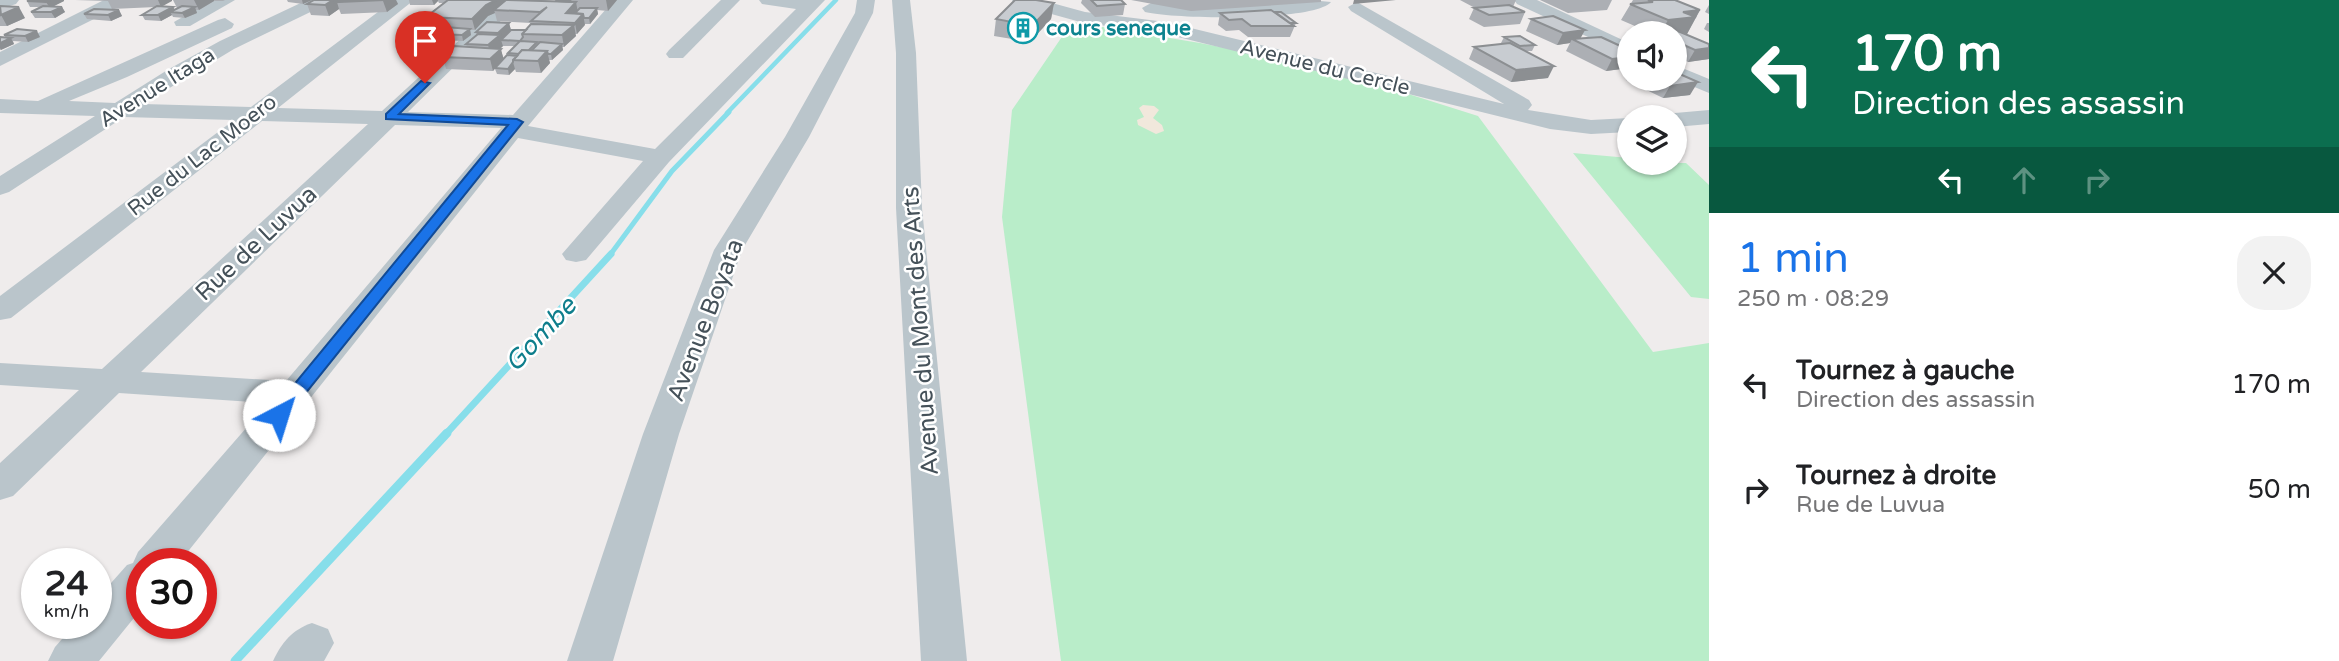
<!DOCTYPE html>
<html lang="fr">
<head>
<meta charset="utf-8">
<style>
	body { margin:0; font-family:"Varela Round",sans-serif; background:#f2f2f2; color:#202124; height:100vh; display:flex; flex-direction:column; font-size:26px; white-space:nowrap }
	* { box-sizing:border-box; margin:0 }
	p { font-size:23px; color:#757577 }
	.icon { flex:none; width:38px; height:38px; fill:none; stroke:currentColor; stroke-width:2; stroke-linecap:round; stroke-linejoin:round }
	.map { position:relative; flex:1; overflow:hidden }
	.details { display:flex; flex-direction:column; background:#fff; width:630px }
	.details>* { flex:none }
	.hud { background:#0b6e4f; color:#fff; overflow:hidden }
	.tools { position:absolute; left:1617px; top:21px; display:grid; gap:14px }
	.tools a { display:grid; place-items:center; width:70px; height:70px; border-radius:50%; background:#fff; box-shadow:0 2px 5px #0004; font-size:35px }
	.speed { position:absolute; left:21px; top:548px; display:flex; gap:14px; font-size:35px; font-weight:700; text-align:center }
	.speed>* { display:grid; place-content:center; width:91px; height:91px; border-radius:50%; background:#fff; box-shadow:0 2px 5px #0004; line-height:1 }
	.speed small { font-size:18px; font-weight:400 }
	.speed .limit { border:10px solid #d22; background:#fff; color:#111 }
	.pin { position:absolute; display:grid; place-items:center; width:60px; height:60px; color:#fff; margin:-72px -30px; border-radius:50% 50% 50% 0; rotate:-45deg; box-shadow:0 0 7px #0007 }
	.pin .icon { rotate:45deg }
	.me { position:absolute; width:77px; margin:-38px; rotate:40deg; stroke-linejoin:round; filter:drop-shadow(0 0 5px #0008) }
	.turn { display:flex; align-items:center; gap:24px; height:147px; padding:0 28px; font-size:32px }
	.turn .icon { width:91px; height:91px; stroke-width:2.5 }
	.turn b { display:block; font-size:49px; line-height:60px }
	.lanes { display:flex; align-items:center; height:66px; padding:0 28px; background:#0003; justify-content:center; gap:35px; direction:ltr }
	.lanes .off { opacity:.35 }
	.round { display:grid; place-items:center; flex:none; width:74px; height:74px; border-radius:28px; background:#f2f2f2 }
	.summary { display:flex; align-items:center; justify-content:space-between; height:119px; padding:0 28px }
	h1 { font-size:42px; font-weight:600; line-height:52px; color:#1a73e8 }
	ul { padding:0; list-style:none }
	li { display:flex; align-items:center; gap:21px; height:105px; padding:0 28px }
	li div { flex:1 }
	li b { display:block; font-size:26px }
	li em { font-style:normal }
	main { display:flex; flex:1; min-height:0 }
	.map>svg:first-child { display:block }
	.green { fill:#b9edc9 }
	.sand { fill:#f1e8dc }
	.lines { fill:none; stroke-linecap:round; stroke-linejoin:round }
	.stream-far3 { stroke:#87deea; stroke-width:4.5 }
	.stream-far2 { stroke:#87deea; stroke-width:5 }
	.stream-far1 { stroke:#87deea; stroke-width:7 }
	.stream { stroke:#87deea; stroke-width:9 }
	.minor { fill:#bac5cb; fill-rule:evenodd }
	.wall { fill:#acafb4; fill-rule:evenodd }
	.shaded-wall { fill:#8c8f92 }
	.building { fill:#c8ccd1; stroke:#8c8f92; stroke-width:2 }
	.route { fill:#1a73e8; stroke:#114b97; stroke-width:2 }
	.labels { text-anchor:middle; stroke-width:5; stroke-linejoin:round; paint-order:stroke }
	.far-culture-label { font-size:21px; font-weight:bold; fill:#0d838f; stroke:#fff; text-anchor:start }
	.far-street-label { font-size:21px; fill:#455159; stroke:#fff }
	.street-label { font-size:24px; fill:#455159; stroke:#fff }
	.water-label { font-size:26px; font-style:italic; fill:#0e7e8c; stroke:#fff }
</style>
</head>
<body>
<main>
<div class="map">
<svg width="1709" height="661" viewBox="0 0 1709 661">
	<rect width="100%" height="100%" fill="#efecec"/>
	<g class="green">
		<polygon points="1072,22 1200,43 1326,68 1478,116 1653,352 1709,343 1709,661 1061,661 1002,217 1012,110"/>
		<polygon points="1573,153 1629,158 1629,163 1686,163 1709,185 1709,299 1691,297"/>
	</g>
	<polygon class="sand" points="1143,105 1154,106 1159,110 1153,118 1162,125 1164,131 1156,134 1138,125 1137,120 1144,117 1139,108"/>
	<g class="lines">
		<polyline class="stream-far3" points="727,113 836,0"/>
		<polyline class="stream-far2" points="610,255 672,171 729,112"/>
		<polyline class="stream-far1" points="445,435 611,254"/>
		<polyline class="stream" points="235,661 447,433"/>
		<g class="minor">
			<polygon points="0,0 19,0 16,4 0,9"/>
			<polygon points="104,0 127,0 124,4 0,66 0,52"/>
			<polygon points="212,0 235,0 190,26 176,26 174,22"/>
			<path d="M307,0H330L327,4L234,49L143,104L251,107L394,0H414L278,108L382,111L503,0H522L408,112L513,115L614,0H633L528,126L655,149L796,9L762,4L759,0H825L669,162L586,260L576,262L566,260L562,254L643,161L518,138L178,564H142V608L99,661H48L55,647L76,623H96V600L127,565L133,563L138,552L268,403L119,393L13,496L0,500V463L79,390L0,385V363L102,369L368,124L262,121L11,318L0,320V296L234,120L124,117L9,192L0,195V176L95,116L0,113V99L38,101L218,20L225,18L234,24L232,28L127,77L69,101L115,103L169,69L220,41ZM395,125L501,128L286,381L141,372Z"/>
			<polygon points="721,0 740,0 683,58 669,58 666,54 669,50"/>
			<polygon points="857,0 875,0 873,13 809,137 742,250 679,434 613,661 567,661 643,434 714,250 785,137 855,13"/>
			<polygon points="892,0 910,0 916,53 922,208 967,661 921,661 896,208 896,53"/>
			<polygon points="1012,0 1041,0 1085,12 1166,22 1504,104 1351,11 1348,7 1357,2 1529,100 1532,105 1528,110 1591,120 1629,118 1629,132 1591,134 1550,129 1166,34 1084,23 1015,4"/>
			<path d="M1310,0L1331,2C1314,22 1172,19 1145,12L1142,8L1151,3L1239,6Z"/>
			<polygon points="1514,0 1537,0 1629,43 1629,56 1517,4"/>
			<polygon points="1675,65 1709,79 1709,93 1675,79"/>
			<polygon points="1709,110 1709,124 1675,127 1675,117 1666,117 1675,113"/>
			<path d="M312,623L328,629L334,643L324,661H273C282,642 292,630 312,623Z"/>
		</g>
	</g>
	<g class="wall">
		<polygon points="75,0 172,0 162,6 173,7 175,10 177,8 173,0 225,0 223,1 214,1 199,10 196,10 197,13 185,18 173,17 172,15 161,21 145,20 142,15 156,7 112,9 108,1"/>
		<polygon points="287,0 312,0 303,4 288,2"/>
		<polygon points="314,0 398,0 396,0 398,4 387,12 341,14 339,9 329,16 311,15 307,4"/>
		<path d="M409,0H539L556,1L557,0H617L608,11L597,10L598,14L590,24H585L577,34H575L576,36L564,47H562L563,50L552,60H549L550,63L541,73L516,72L515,69L509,75L497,74L495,69L493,71L446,69L443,57L467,47L466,44L476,35V32L509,23L511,30H526L531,23L497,21L495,13L488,16L475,30H470L471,35L463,41L439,40L437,34L444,29L429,28L426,17L443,3H439L438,1L434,5H410ZM503,46H515L508,53L509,56L504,59L500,49Z"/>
		<polygon points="1082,0 1121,0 1125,4 1123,15 1095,17 1081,3"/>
		<polygon points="1131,0 1321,0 1321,2 1191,11"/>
		<polygon points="1460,0 1516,0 1513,7 1525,12 1520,24 1484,27 1469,19 1474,8 1475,8"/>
		<polygon points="1540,0 1612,0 1607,10 1568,13"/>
		<polygon points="1633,0 1675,0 1700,10 1687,34 1685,34 1709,44 1709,59 1688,62 1675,56 1675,33 1651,33 1621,20"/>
		<polygon points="27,1 64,1 52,7 62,7 65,12 55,18 35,18 31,12 41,7 30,7"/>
		<polygon points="1054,3 1051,19 1030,42 994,36 996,19"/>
		<polygon points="1709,5 1709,14 1705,12"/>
		<polygon points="0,6 25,18 7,26 0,26"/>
		<polygon points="119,10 122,16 111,21 87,19 84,14"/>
		<polygon points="1275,12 1296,23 1290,37 1248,37 1239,30 1226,31 1218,25 1220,13"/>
		<polygon points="1531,19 1585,30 1580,38 1629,50 1629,68 1606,71 1566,51 1570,43 1557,45 1526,31"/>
		<polygon points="1707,23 1709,23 1709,32 1704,29"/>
		<polygon points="4,35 40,37 28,42 13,41 14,44 0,50 0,37 6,38"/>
		<polygon points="1504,37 1535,45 1532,51 1525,51 1548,78 1511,82 1469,59 1474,47 1503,44 1501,43"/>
		<polygon points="1629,75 1629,79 1675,79 1690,95 1663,98 1626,80"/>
	</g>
	<g class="shaded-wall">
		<polygon points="50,0 64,0 64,1 50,8 46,2"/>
		<polygon points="158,0 172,0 172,1 161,7"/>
		<polygon points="194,0 214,0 214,1 199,10"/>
		<polygon points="302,0 312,0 303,4"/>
		<polygon points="333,0 349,0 337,2 339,9 329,16 325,5"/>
		<polygon points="384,0 396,0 398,4 387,12 383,1"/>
		<polygon points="432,0 438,0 438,1 434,5"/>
		<polygon points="495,0 508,0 494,10 495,13 488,16 475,30 472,19 486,5"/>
		<polygon points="606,0 617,0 608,11"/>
		<polygon points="1354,0 1396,0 1353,4"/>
		<polygon points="576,2 578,13 566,13"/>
		<polygon points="1054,3 1051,19 1030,42 1032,26"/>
		<polygon points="19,7 25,18 7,26 1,15"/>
		<polygon points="62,7 65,12 55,18 51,12"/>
		<polygon points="173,7 176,12 170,12 172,15 161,21 158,15"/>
		<polygon points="195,7 197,13 185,18 182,13"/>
		<polygon points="597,8 598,14 590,24 589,18"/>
		<polygon points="119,10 122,16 111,21 108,15"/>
		<polygon points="1700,10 1687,34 1675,35 1661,33 1668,20 1683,12"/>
		<polygon points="583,14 585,25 577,34 575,23"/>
		<polygon points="509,23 512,34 501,40 503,46 491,57 488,45 499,36 498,33"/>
		<polygon points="574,25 576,36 564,47 562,35"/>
		<polygon points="470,29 471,35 463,41 462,35"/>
		<polygon points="1585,30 1579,41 1572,39 1570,43 1557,45 1563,33"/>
		<polygon points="37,31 40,37 28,42 25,36"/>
		<polygon points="11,38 14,44 1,50 0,48 0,43"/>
		<polygon points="562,44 563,50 552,60 551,54"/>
		<polygon points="1709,48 1709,59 1688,62 1695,50"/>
		<polygon points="501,49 504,61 495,68 493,71 490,59"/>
		<polygon points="547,51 550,63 541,73 538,61"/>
		<polygon points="1629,57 1629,68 1606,71 1612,59"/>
		<polygon points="513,62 515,69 509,75 508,69"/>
		<polygon points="1554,66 1548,78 1511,82 1516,70"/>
		<polygon points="1698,82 1690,95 1663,98 1670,86"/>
	</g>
	<g class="building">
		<polygon points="30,0 50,0 46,2 27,1"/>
		<polygon points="314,0 333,0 325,5 307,4"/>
		<polygon points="340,0 384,0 337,2"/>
		<polygon points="448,0 496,0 486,5 472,19 426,17"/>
		<polygon points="506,0 576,2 566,13 583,14 575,23 531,21 547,7 540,12 494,10"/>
		<polygon points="557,0 570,0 571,2 556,1"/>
		<polygon points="1015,0 1036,0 1054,3 1032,26 996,19"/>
		<polygon points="1091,0 1121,0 1125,4 1097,6"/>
		<polygon points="1648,0 1675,0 1700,10 1683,12 1696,17 1668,20 1630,4 1653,2"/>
		<polygon points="1509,5 1525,12 1489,15 1474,8"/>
		<polygon points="0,6 19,7 1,15"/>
		<polygon points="43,6 62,7 51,12 31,12"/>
		<polygon points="157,6 173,7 158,15 142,15"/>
		<polygon points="182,6 195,7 182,13 170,12"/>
		<polygon points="580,8 597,8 589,18 584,18 583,14 575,13"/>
		<polygon points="94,9 119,10 108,15 84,14"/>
		<polygon points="1271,10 1294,26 1251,26 1242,19 1229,20 1220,13"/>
		<polygon points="1275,12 1281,12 1296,23 1290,23"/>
		<polygon points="1553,16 1585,30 1563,33 1531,19"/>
		<polygon points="487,22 509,23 498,33 476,32"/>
		<polygon points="531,24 574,25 562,35 522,34"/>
		<polygon points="445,27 470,29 462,35 437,34"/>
		<polygon points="17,29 37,31 25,36 4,35"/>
		<polygon points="1673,29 1709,44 1709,48 1695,50 1675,41 1675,33 1657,33 1652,31"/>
		<polygon points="511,30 526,30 522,34 523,37 520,41 501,40"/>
		<polygon points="478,34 500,35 488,45 466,44"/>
		<polygon points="1520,36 1535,45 1520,46 1504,37"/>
		<polygon points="0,37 11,38 0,43"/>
		<polygon points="1601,37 1629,50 1629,57 1612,59 1572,39"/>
		<polygon points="520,41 537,42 528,51 522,50 519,54 508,53"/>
		<polygon points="540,42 562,44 551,54 548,54 547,51 531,51"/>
		<polygon points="1510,43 1554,66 1516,70 1474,47"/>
		<polygon points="454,46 501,49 490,59 443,57"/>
		<polygon points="522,50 547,51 538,61 513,60"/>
		<polygon points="507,55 517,56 513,60 513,62 508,69 495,68"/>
		<polygon points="1675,72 1698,82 1670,86 1656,79 1675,79"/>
	</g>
	<polygon class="route" points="421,81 430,83 399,114 517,119 523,122 285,419 273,419 270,415 273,410 508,125 386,119 386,114"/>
	<defs>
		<g id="building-ring" transform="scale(1.575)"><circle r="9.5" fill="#fff" stroke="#0f9aa8" stroke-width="1.5"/><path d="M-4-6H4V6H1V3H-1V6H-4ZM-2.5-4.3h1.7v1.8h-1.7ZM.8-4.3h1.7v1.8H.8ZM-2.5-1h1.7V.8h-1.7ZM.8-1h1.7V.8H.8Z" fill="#0f9aa8"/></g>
	</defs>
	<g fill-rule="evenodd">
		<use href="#building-ring" x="1023" y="28"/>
	</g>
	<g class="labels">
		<g class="far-culture-label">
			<text x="1046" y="35">cours seneque</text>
		</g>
		<g class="far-street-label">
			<text transform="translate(1325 67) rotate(14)" y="7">Avenue du Cercle</text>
			<text transform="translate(157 87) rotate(-32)" y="7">Avenue Itaga</text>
			<text transform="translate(202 155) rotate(-38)" y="7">Rue du Lac Moero</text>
		</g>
		<g class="street-label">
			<text transform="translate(256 243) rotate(-43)" y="8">Rue de Luvua</text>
			<text transform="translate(705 320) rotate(-69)" y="8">Avenue Boyata</text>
			<text transform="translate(920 331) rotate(-94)" y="8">Avenue du Mont des Arts</text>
		</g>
		<g class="water-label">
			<text transform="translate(540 334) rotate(-47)" y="9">Gombe</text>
		</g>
	</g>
</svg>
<div class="tools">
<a><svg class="icon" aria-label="sound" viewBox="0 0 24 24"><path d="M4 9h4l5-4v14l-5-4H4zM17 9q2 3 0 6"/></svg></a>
<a><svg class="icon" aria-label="layers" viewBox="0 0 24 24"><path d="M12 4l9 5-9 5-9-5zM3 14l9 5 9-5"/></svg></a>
</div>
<div class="speed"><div>24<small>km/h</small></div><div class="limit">30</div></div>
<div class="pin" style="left:425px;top:83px;background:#d93025"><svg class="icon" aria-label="arrive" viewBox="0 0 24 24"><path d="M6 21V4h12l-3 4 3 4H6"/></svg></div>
<svg class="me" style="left:279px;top:415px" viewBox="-20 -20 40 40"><circle r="19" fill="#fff"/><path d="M0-13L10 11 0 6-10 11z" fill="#1a73e8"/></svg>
</div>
<section class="details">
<div class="hud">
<div class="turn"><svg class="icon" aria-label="left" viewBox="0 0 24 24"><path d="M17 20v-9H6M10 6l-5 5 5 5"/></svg><div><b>170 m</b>Direction des assassin</div></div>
<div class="lanes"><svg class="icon" aria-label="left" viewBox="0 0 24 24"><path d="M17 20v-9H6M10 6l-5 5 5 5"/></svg><svg class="icon off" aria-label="ahead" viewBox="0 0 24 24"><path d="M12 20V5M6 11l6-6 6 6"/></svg><svg class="icon off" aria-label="right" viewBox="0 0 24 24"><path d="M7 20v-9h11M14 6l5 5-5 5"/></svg></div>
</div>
<div class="summary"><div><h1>1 min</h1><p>250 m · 08:29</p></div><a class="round"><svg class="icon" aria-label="close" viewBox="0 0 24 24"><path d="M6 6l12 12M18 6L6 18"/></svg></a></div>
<ul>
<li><svg class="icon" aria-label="left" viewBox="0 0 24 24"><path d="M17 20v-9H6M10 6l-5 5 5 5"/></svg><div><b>Tournez à gauche</b><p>Direction des assassin</p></div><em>170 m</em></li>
<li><svg class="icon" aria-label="right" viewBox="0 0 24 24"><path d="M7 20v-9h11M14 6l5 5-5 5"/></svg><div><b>Tournez à droite</b><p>Rue de Luvua</p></div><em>50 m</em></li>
</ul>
</section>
</main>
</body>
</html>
